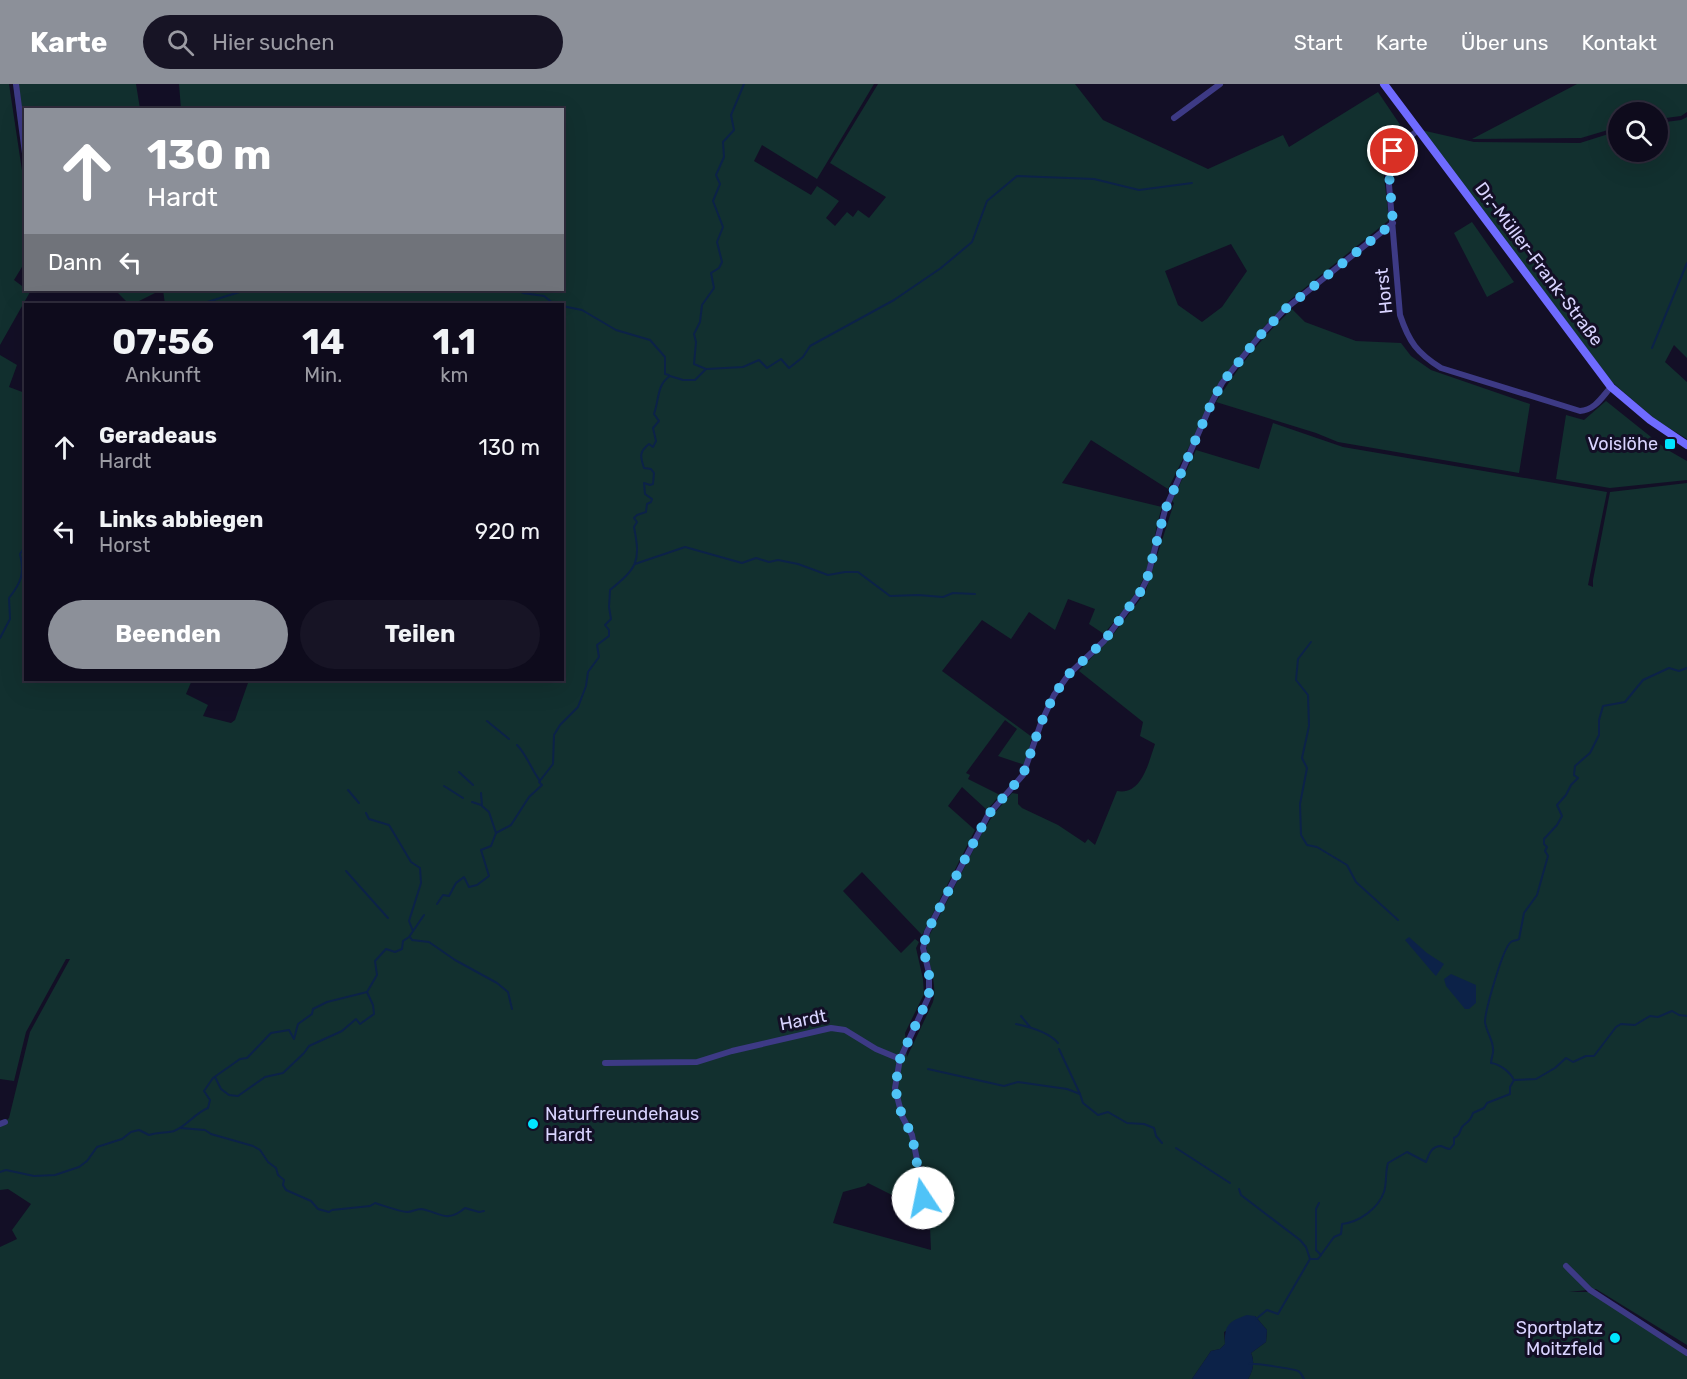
<!DOCTYPE html>
<html lang="de">
<head>
<meta charset="utf-8">
<style>
	body { margin:0; font-family:Rubik,sans-serif; background:#171425; color:#f1f3f6; height:100vh; display:flex; flex-direction:column; font-size:22px; white-space:nowrap }
	* { box-sizing:border-box; margin:0 }
	p { font-size:20px; color:#9b9ba3 }
	.icon { flex:none; width:33px; height:33px; fill:none; stroke:currentColor; stroke-width:2; stroke-linecap:round; stroke-linejoin:round }
	.map { position:relative; flex:1; overflow:hidden }
	.side { position:absolute; left:24px; top:219px; width:540px; height:378px; display:flex; flex-direction:column; background:#0e0b1c; border-radius:0px; box-shadow:0 6px 24px #0002,0 0 0 2px #2e2b3b }
	.side>* { flex:none }
	.top-card { position:absolute; left:24px; top:24px; width:540px; height:183px; border-radius:0px; box-shadow:0 6px 24px #0002,0 0 0 2px #2e2b3b; background:#8c9099; color:#fff; overflow:hidden }
	.controls { position:absolute; left:1608px; top:18px; display:grid; gap:12px }
	.controls a { display:grid; place-items:center; width:60px; height:60px; border-radius:50%; background:#0e0b1c; box-shadow:0 6px 24px #0002,0 0 0 2px #2e2b3b; font-size:30px }
	.pin { position:absolute; display:grid; place-items:center; width:51px; height:51px; color:#fff; margin:-26px; border:3px solid #fff; border-radius:50%; box-shadow:0 2px 6px #0007 }
	.me { position:absolute; width:66px; margin:-33px; rotate:349deg; stroke-linejoin:round; filter:drop-shadow(0 0 4px #0008) }
	.turn { display:flex; align-items:center; gap:21px; height:126px; padding:0 24px; font-size:27px }
	.turn .icon { width:78px; height:78px; stroke-width:2.5 }
	.turn b { display:block; font-size:42px; line-height:51px }
	.then { display:flex; align-items:center; height:57px; padding:0 24px; background:#0003; gap:12px; font-size:22px }
	.eta { display:flex; justify-content:space-evenly; align-items:center; height:102px; text-align:center }
	.eta b { font-size:36px; font-weight:700; line-height:42px }
	.primary-button { display:flex; gap:12px; margin-top:auto; padding:12px 24px }
	.primary-button a { flex:1; height:69px; border-radius:36px; background:#8c9099; color:#fff; font-size:24px; font-weight:700; line-height:69px; text-align:center }
	.primary-button a+a { background:#171425; color:#f1f3f6 }
	ul { padding:0; list-style:none }
	li { display:flex; align-items:center; gap:18px; height:84px; padding:0 24px }
	li div { flex:1 }
	li b { display:block; font-size:22px }
	li em { font-style:normal }
	header { display:flex; align-items:center; gap:36px; box-sizing:border-box; height:84px; padding:0 30px; background:#8c9099; color:#fff }
	header strong { font-size:28px }
	nav { display:flex; gap:33px; margin-inline-start:auto; font-size:21px }
	.search { width:420px; height:54px; background:#171425; display:flex; align-items:center; gap:15px; box-sizing:border-box; padding:0 21px; border-radius:33px; color:#9b9ba3; font-size:22px }
	.map>svg:first-child { display:block }
	.green { fill:#12302f; fill-rule:evenodd }
	.water { fill:#0c2248 }
	.lines { fill:none; stroke-linecap:round; stroke-linejoin:round }
	.stream { stroke:#0c2248; stroke-width:2 }
	.minor { stroke:#3d3a85; stroke-width:6 }
	.secondary { stroke:#6f6bff; stroke-width:8 }
	.route { stroke:#4fc3f7; stroke-width:10; stroke-dasharray:0 18 }
	.poi-dot { fill:#00e5ff; stroke:#130f26; stroke-width:2 }
	.labels { text-anchor:middle; stroke-width:6; stroke-linejoin:round; paint-order:stroke }
	.street-label { font-size:18px; fill:#d9d4ff; stroke:#130f26 }
	.poi-label { font-size:18px; fill:#d9d4ff; stroke:#130f26; text-anchor:end }
</style>
</head>
<body>
<header>
<strong>Karte</strong>
<div class="search"><svg class="icon" aria-label="search" viewBox="0 0 24 24"><circle cx="10" cy="10" r="6"/><path d="M15 15l6 6"/></svg>Hier suchen</div>
<nav><a>Start</a><a>Karte</a><a>Über uns</a><a>Kontakt</a></nav>
</header>
<div class="map">
<svg width="1687" height="1295" viewBox="0 0 1687 1295">
	<rect width="100%" height="100%" fill="#130f26"/>
	<g class="green">
		<polygon points="0,0 9,0 26,113 25,178 14,196 30,208 0,261"/>
		<polygon points="13,0 136,0 140,25 26,26 25,86"/>
		<path d="M179,0H874L817,95L762,61L754,77L811,111L817,102L839,117L826,134L835,142L847,128L853,133L858,126L869,134L886,113L830,79L878,0H1075L1103,36L1208,85L1283,51L1289,63L1378,8L1405,48L1382,75L1389,136L1290,216L1259,248L1222,296L1168,405L1091,356L1062,399L1162,423C1155,445 1153,467 1146,488C1138,512 1119,531 1104,550L1089,540L1095,525L1068,515L1055,546L1029,528L1011,555L982,536L942,587L1032,653L1025,681L998,672L1017,645L1005,636L966,689L970,691L968,695L1000,711L987,726L962,703L948,722L975,746L922,851L862,788L843,807L901,869L915,855L919,858L916,864L923,895L924,910L905,949L907,973L933,918C938,897 927,879 926,858L981,751L993,731L1012,709L1018,710V720L1022,724L1058,741L1085,759L1088,755L1095,761L1117,707C1142,712 1149,677 1155,660L1140,652L1143,638L1079,587L1115,548L1145,509L1174,419L1172,417L1196,366L1259,385L1273,339L1343,363L1607,408L1588,501L1593,503V496L1610,408L1687,399V1261L1596,1205L1569,1208H1589L1687,1271V1295H1248C1253,1287 1255,1278 1251,1269L1266,1258L1267,1246L1255,1232L1224,1248L1225,1260L1220,1265L1211,1267L1192,1295H0V1163L17,1155L12,1146L31,1120L8,1105L0,1106V1042L9,1034L30,948L70,875H66L26,948L14,997L0,995V271L17,281L9,303L25,309L26,596H192L186,610L208,621L203,632L231,639L235,636L249,596H562V220H165L163,206H562V26L181,25ZM1231,160L1247,187L1222,223L1202,238L1178,221L1165,187ZM868,1099L898,1114L919,1115L930,1142L931,1166L833,1139L843,1108L865,1102Z"/>
		<polygon points="1577,0 1687,0 1687,28 1681,32 1658,35 1658,28 1618,28 1618,43 1581,54 1472,55"/>
		<polygon points="1687,33 1687,274 1674,261 1665,278 1687,298 1687,355 1656,336 1613,299 1421,46 1474,58 1580,59 1618,47 1618,68 1658,68 1658,39 1681,36"/>
		<polygon points="1472,138 1514,198 1487,213 1454,149"/>
		<polygon points="115,206 161,206 133,220 129,220"/>
		<path d="M1292,225L1305,238L1356,257L1401,259L1411,272L1431,286L1530,320L1519,389L1338,358L1316,349L1216,318C1238,283 1262,253 1292,225Z"/>
		<polygon points="1606,317 1666,365 1687,377 1687,396 1610,404 1556,395 1566,331 1584,336"/>
	</g>
	<g class="water">
		<polygon points="1409,853 1427,869 1444,880 1436,892 1433,889 1405,856"/>
		<polygon points="1451,890 1476,901 1476,919 1469,925 1465,925 1446,902 1444,895"/>
		<path d="M1247,1231L1255,1232L1267,1246L1266,1258L1251,1269C1255,1278 1253,1287 1248,1295H1192L1211,1267L1220,1265L1225,1260C1224,1240 1230,1237 1247,1231Z"/>
	</g>
	<g class="lines">
		<g class="stream">
			<polyline points="519,206 523,209 544,212 554,220"/>
			<polyline points="201,220 246,206"/>
			<polyline points="562,222 582,226 616,246 650,256 665,273 665,290 669,291"/>
			<polyline points="1652,264 1687,179"/>
			<polyline points="707,285 743,283 759,276 767,284 781,275 789,284 803,273 810,262 894,216 941,184 972,158 987,117 1017,92 1094,95 1139,106 1192,99"/>
			<polyline points="635,480 685,463 742,479 756,474 769,478 778,476 798,480 828,491 845,488 858,488 890,512 918,511 943,513 953,509 975,510"/>
			<path d="M0,554L10,535L9,514C21,499 25,489 20,470L26,461"/>
			<polyline points="1311,558 1298,575 1296,596 1308,611 1309,642 1302,674 1307,684 1300,720 1301,751 1307,761 1317,763 1347,781 1356,798 1398,836"/>
			<polyline points="487,637 509,655"/>
			<path d="M517,661C527,671 531,685 540,697"/>
			<polyline points="459,688 473,701"/>
			<polyline points="444,702 463,714"/>
			<polyline points="348,706 359,719"/>
			<polyline points="481,709 482,722 489,728 496,749"/>
			<polyline points="472,718 481,721"/>
			<polyline points="366,729 369,735 389,741 411,778 420,784 421,799 409,837 413,847"/>
			<polyline points="346,787 388,834"/>
			<path d="M437,820L443,811L449,812L456,799L464,793L469,803L477,801L489,792L481,766L491,762L496,749L511,741L529,713L542,701L539,698L553,680L554,651L560,641L578,623L586,602L588,588L599,573L597,561L609,552V546L605,541L611,535L609,523L610,506C637,484 641,478 634,443L637,438L634,434L637,431L646,428L647,420L651,418L652,415L645,410L644,399L650,401L653,400L654,389L651,385L644,384C640,372 639,368 649,360L653,363L656,357L653,344L659,337L654,330C659,316 657,300 670,292L683,296H695L706,285L694,280L696,258L694,250L700,238L702,221L714,204L711,189L719,184L722,178L717,158L723,143L713,117L720,100L716,91L724,73L723,58L734,46L731,31L744,0"/>
			<polyline points="410,853 412,856 429,858 455,876 497,899 508,908 512,925"/>
			<polyline points="1021,932 1030,943"/>
			<path d="M1016,940C1030,943 1049,948 1058,959"/>
			<polyline points="1059,965 1080,1010"/>
			<polyline points="928,985 1004,1002 1018,998 1067,1005 1080,1010 1083,1019 1098,1031 1108,1028 1127,1039 1144,1040 1154,1044 1156,1052 1162,1059"/>
			<polyline points="215,993 221,1005 229,1011 238,1012 265,993 283,989 304,969 309,962 342,947 356,935 360,940 374,930 373,921 367,908"/>
			<path d="M1514,996C1510,988 1500,980 1491,979C1491,974 1494,969 1493,965C1493,956 1486,947 1485,938C1485,927 1503,863 1511,858C1513,856 1517,857 1519,855L1524,829L1537,811L1548,772L1545,767L1547,763L1544,760V755L1557,741L1562,732L1557,721L1566,711L1571,701L1578,694L1574,691L1575,682L1590,669L1599,651V636L1603,622L1625,618L1643,596L1669,584L1679,587L1687,584"/>
			<path d="M180,1044L205,1046L211,1050L253,1062L260,1066L268,1078L276,1084L278,1091L284,1096L283,1101L286,1106L311,1117L318,1125L329,1128L332,1126L370,1122L375,1119C385,1122 397,1127 407,1128C412,1128 416,1125 421,1125C440,1128 446,1140 465,1124L479,1128L484,1127"/>
			<polyline points="1176,1064 1230,1099"/>
			<path d="M0,1088L6,1086L34,1092L55,1091L79,1083L87,1077L97,1063L122,1055L131,1048L139,1046L149,1051C158,1048 168,1049 174,1047C187,1042 195,1029 208,1024L210,1016L204,1007L213,994L240,975L247,974L271,949L289,946L294,955L298,940L312,930L313,925L327,918L367,908L377,891L375,877L386,865L395,868L402,865L403,857L409,853L424,831"/>
			<polyline points="1239,1105 1241,1111 1300,1156 1306,1163 1310,1175"/>
			<polyline points="1319,1119 1316,1125 1316,1166 1321,1171"/>
			<path d="M1256,1235L1267,1226L1278,1230L1310,1175H1318L1334,1153L1341,1150L1342,1140C1359,1138 1378,1125 1384,1108C1387,1099 1385,1089 1388,1079L1407,1068L1426,1078C1429,1071 1431,1062 1441,1062C1444,1063 1447,1065 1450,1065L1454,1060V1054C1460,1051 1459,1049 1462,1043C1467,1037 1470,1039 1473,1029L1484,1024L1487,1019L1510,1010V1003L1514,996L1536,995L1555,984L1566,974L1573,978L1586,972H1594L1616,943L1621,940L1635,941L1650,932L1658,933L1672,927L1679,931L1687,932"/>
			<path d="M1249,1280C1255,1279 1294,1285 1298,1287C1300,1288 1303,1293 1304,1295"/>
		</g>
		<g class="minor">
			<polyline points="16,0 26,77"/>
			<polyline points="1174,34 1220,0"/>
			<path d="M1418,46L1393,67L1387,77L1400,231C1409,258 1417,269 1441,284L1580,327C1595,326 1602,313 1611,303"/>
			<polyline points="605,979 697,978 732,967 831,944 845,946 876,965 900,975"/>
			<polyline points="0,1040 5,1038"/>
			<polyline points="926,1120 912,1051 902,1032 895,1004 900,975 929,912 929,889 923,864 927,848 988,731 1023,691 1041,639 1054,611 1069,590 1104,557 1141,507 1147,495 1165,426 1212,318 1222,299 1257,255 1284,226 1393,139"/>
			<polyline points="1566,1182 1590,1206 1687,1269"/>
		</g>
		<polyline class="secondary" points="1384,0 1611,303 1650,336 1687,361"/>
	</g>
	<g class="lines">
		<polyline class="route" points="923,1114 912,1051 902,1032 895,1004 900,975 929,912 929,889 923,864 927,848 988,731 1023,691 1041,639 1054,611 1069,590 1104,557 1141,507 1147,495 1165,426 1212,318 1222,299 1257,255 1284,226 1393,139 1388,77 1393,67"/>
	</g>
	<g class="poi-dot">
		<rect x="1664" y="354" width="12" height="12" rx="3"/>
		<circle cx="533" cy="1040" r="6"/>
		<circle cx="1615" cy="1254" r="6"/>
	</g>
	<g class="labels">
		<g class="street-label">
			<text transform="translate(1539 180) rotate(53)" y="6">Dr.-Müller-Frank-Straße</text>
			<text transform="translate(1384 207) rotate(-96)" y="6">Horst</text>
			<text transform="translate(803 936) rotate(-11)" y="6">Hardt</text>
		</g>
		<g class="poi-label">
			<text x="1658" y="366">Voislöhe</text>
			<text x="545" y="1036" text-anchor="start">Naturfreundehaus<tspan x="545" dy="21">Hardt</tspan></text>
			<text x="1603" y="1250">Sportplatz<tspan x="1603" dy="21">Moitzfeld</tspan></text>
		</g>
	</g>
</svg>
<div class="controls">
<a><svg class="icon" aria-label="search" viewBox="0 0 24 24"><circle cx="10" cy="10" r="6"/><path d="M15 15l6 6"/></svg></a>
</div>
<div class="pin" style="left:1393px;top:67px;background:#d93025"><svg class="icon" aria-label="arrive" viewBox="0 0 24 24"><path d="M6 21V4h12l-3 4 3 4H6"/></svg></div>
<svg class="me" style="left:923px;top:1114px" viewBox="-20 -20 40 40"><circle r="19" fill="#fff"/><path d="M0-13L10 11 0 6-10 11z" fill="#4fc3f7"/></svg>
<div class="top-card">
<div class="turn"><svg class="icon" aria-label="ahead" viewBox="0 0 24 24"><path d="M12 20V5M6 11l6-6 6 6"/></svg><div><b>130 m</b>Hardt</div></div>
<div class="then">Dann<svg class="icon" aria-label="left" viewBox="0 0 24 24"><path d="M17 20v-9H6M10 6l-5 5 5 5"/></svg></div>
</div>
<section class="side">
<div class="eta">
<div><b>07:56</b><p>Ankunft</p></div>
<div><b>14</b><p>Min.</p></div>
<div><b>1.1</b><p>km</p></div>
</div>
<ul>
<li><svg class="icon" aria-label="ahead" viewBox="0 0 24 24"><path d="M12 20V5M6 11l6-6 6 6"/></svg><div><b>Geradeaus</b><p>Hardt</p></div><em>130 m</em></li>
<li><svg class="icon" aria-label="left" viewBox="0 0 24 24"><path d="M17 20v-9H6M10 6l-5 5 5 5"/></svg><div><b>Links abbiegen</b><p>Horst</p></div><em>920 m</em></li>
</ul>
<div class="primary-button"><a>Beenden</a><a>Teilen</a></div>
</section>
</div>
</body>
</html>
